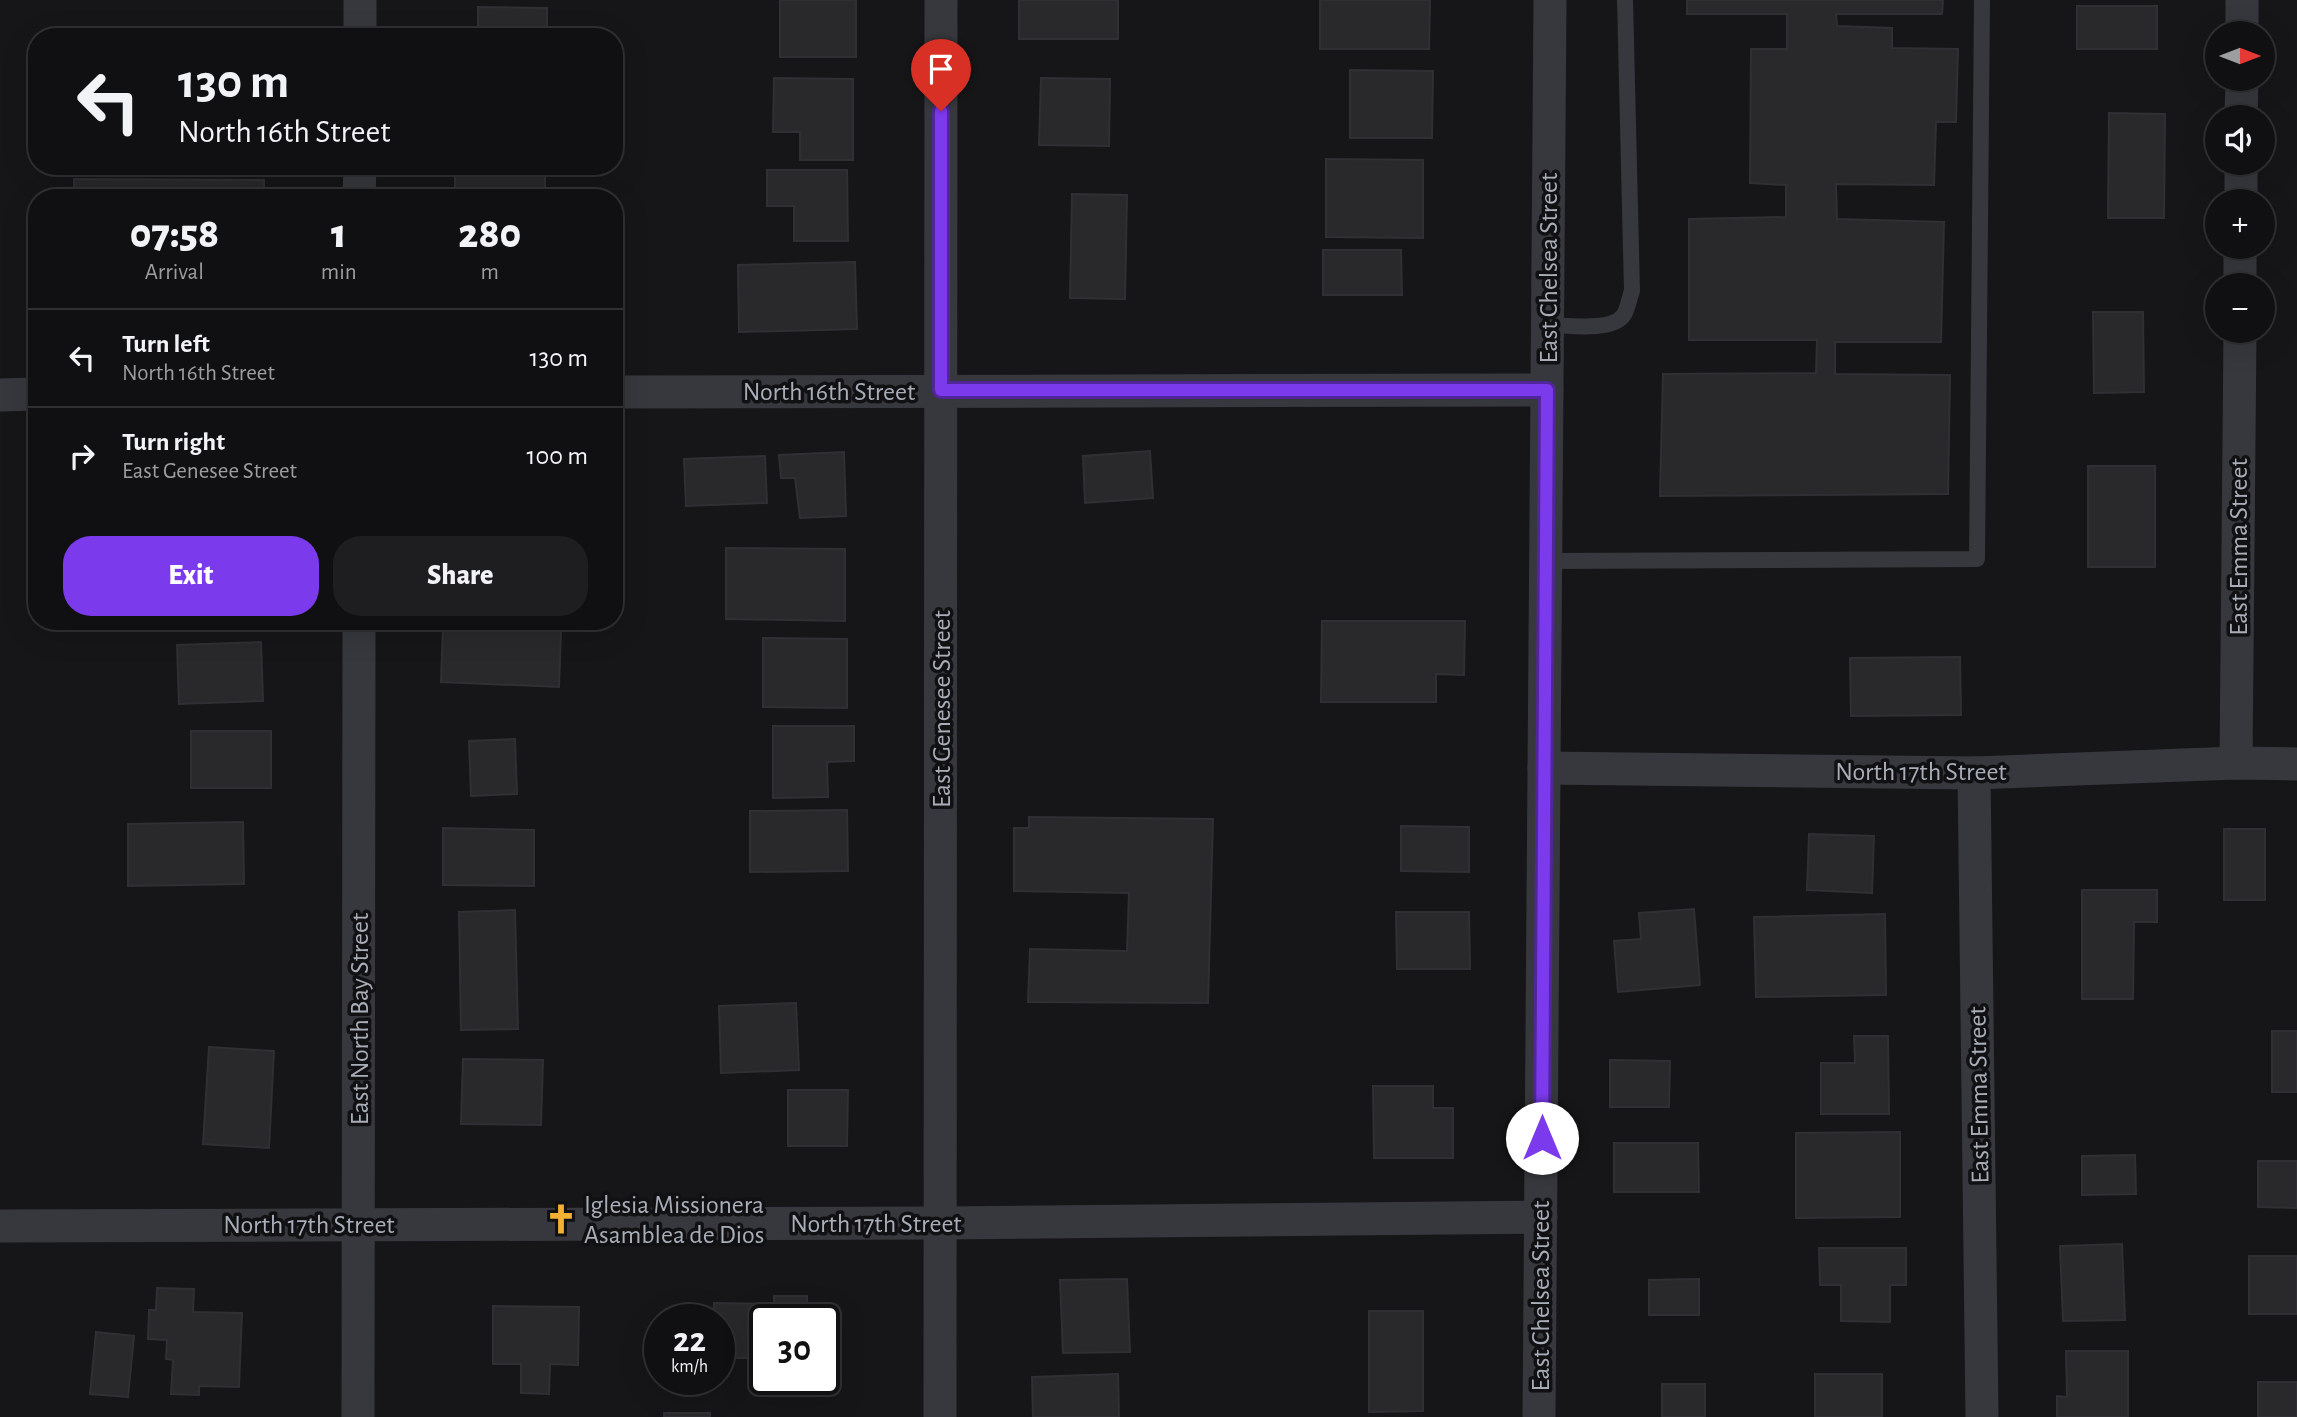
<!DOCTYPE html>
<html lang="en">
<head>
<meta charset="utf-8">
<style>
	body { margin:0; font-family:"Alegreya Sans",sans-serif; background:#1e1e20; color:#f1f3f6; height:100vh; display:flex; flex-direction:column; font-size:26px; white-space:nowrap }
	* { box-sizing:border-box; margin:0 }
	p { font-size:23px; color:#9c9d9f }
	.icon { flex:none; width:38px; height:38px; fill:none; stroke:currentColor; stroke-width:2; stroke-linecap:round; stroke-linejoin:round }
	.map { position:relative; flex:1; overflow:hidden }
	.sheet { position:absolute; left:28px; top:189px; width:595px; height:441px; display:flex; flex-direction:column; background:#101012; border-radius:28px; box-shadow:0 7px 28px #0002,0 0 0 2px #303032 }
	.sheet>* { flex:none }
	.hud { position:absolute; left:28px; top:28px; width:595px; height:147px; border-radius:28px; box-shadow:0 7px 28px #0002,0 0 0 2px #303032; background:#101012; color:#f1f3f6; overflow:hidden }
	.needle { width:46px; rotate:90deg }
	.buttons { position:absolute; left:2205px; top:21px; display:grid; gap:14px }
	.buttons a { display:grid; place-items:center; width:70px; height:70px; border-radius:50%; background:#101012; box-shadow:0 7px 28px #0002,0 0 0 2px #303032; font-size:35px }
	.speed { position:absolute; left:644px; top:1304px; display:flex; gap:14px; font-size:35px; font-weight:700; text-align:center }
	.speed>* { display:grid; place-content:center; width:91px; height:91px; border-radius:50%; background:#101012; box-shadow:0 7px 28px #0002,0 0 0 2px #303032; line-height:1 }
	.speed small { font-size:18px; font-weight:400 }
	.speed .limit { border:4px solid #111; border-radius:10px; background:#fff; color:#111 }
	.pin { position:absolute; display:grid; place-items:center; width:60px; height:60px; color:#fff; margin:-72px -30px; border-radius:50% 50% 50% 0; rotate:-45deg; box-shadow:0 0 7px #0007 }
	.pin .icon { rotate:45deg }
	.me { position:absolute; width:77px; margin:-38px; rotate:0deg; stroke-linejoin:round; filter:drop-shadow(0 0 5px #0008) }
	.turn { display:flex; align-items:center; gap:24px; height:147px; padding:0 35px; font-size:32px }
	.turn .icon { width:91px; height:91px; stroke-width:2.5 }
	.turn b { display:block; font-size:49px; line-height:60px }
	.eta { display:flex; justify-content:space-evenly; align-items:center; height:119px; text-align:center }
	.eta b { font-size:42px; font-weight:800; line-height:49px }
	.primary-button { display:flex; gap:14px; margin-top:auto; padding:14px 35px }
	.primary-button a { flex:1; height:80px; border-radius:28px; background:#7c3aed; color:#fff; font-size:28px; font-weight:800; line-height:80px; text-align:center }
	.primary-button a+a { background:#1e1e20; color:#f1f3f6 }
	ul { padding:0; list-style:none }
	li { display:flex; align-items:center; gap:21px; height:98px; padding:0 35px; border-top:2px solid #303032 }
	li div { flex:1 }
	li b { display:block; font-size:26px }
	li em { font-style:normal }
	.map>svg:first-child { display:block }
	.building { fill:#29292c; stroke:#303034; stroke-width:2 }
	.lines { fill:none; stroke-linecap:round; stroke-linejoin:round }
	.lane { stroke:#37383d; stroke-width:16 }
	.street { stroke:#37383d; stroke-width:33 }
	.route-casing { stroke:#51269a; stroke-width:18 }
	.route { stroke:#7c3aed; stroke-width:12 }
	.labels { text-anchor:middle; stroke-width:7; stroke-linejoin:round; paint-order:stroke }
	.street-label { font-size:26px; fill:#a8adb8; stroke:#111113 }
	.poi-label { font-size:26px; fill:#a8adb8; stroke:#111113; text-anchor:start }
</style>
</head>
<body>
<div class="map">
<svg width="2297" height="1417" viewBox="0 0 2297 1417">
	<rect width="100%" height="100%" fill="#161618"/>
	<g class="building">
		<rect x="780" y="0" width="76" height="57"/>
		<rect x="1019" y="0" width="99" height="39"/>
		<polygon points="1320,0 1430,0 1429,49 1320,49"/>
		<polygon points="1687,0 1943,0 1942,14 1836,14 1837,26 1892,28 1892,48 1958,49 1956,122 1936,122 1934,185 1836,184 1837,219 1944,222 1941,342 1835,342 1835,374 1950,375 1948,494 1660,496 1663,374 1816,373 1817,340 1689,340 1689,219 1786,217 1786,185 1750,183 1751,49 1787,49 1787,14 1687,14"/>
		<rect x="2077" y="6" width="80" height="43"/>
		<polygon points="478,7 547,8 547,37 478,37"/>
		<polygon points="1350,70 1433,71 1432,138 1350,138"/>
		<polygon points="774,78 853,79 853,160 800,160 800,132 773,132"/>
		<polygon points="1041,78 1110,79 1109,146 1039,145"/>
		<polygon points="2109,113 2165,114 2164,218 2108,218"/>
		<polygon points="1326,159 1423,160 1423,238 1326,237"/>
		<polygon points="767,170 847,170 848,241 794,241 794,206 767,206"/>
		<polygon points="455,172 545,173 545,198 455,198"/>
		<polygon points="74,179 264,180 264,198 74,198"/>
		<polygon points="1072,194 1127,195 1125,299 1070,298"/>
		<polygon points="1323,250 1401,250 1402,295 1323,295"/>
		<polygon points="855,262 857,329 739,332 738,265"/>
		<polygon points="2093,312 2143,312 2144,392 2094,393"/>
		<polygon points="1150,451 1153,498 1085,503 1083,456"/>
		<polygon points="844,452 846,516 800,518 795,478 781,478 779,455"/>
		<polygon points="765,456 767,503 686,506 684,459"/>
		<rect x="2088" y="466" width="67" height="101"/>
		<polygon points="726,548 845,549 845,621 726,619"/>
		<polygon points="1322,621 1465,621 1464,675 1436,674 1436,702 1321,702"/>
		<polygon points="443,627 561,631 559,687 441,682"/>
		<polygon points="763,638 847,639 847,708 763,707"/>
		<polygon points="261,642 263,701 179,704 177,645"/>
		<polygon points="1960,657 1961,715 1851,716 1850,658"/>
		<polygon points="773,726 854,726 854,761 827,762 828,797 773,798"/>
		<rect x="191" y="731" width="80" height="57"/>
		<polygon points="515,739 517,794 471,796 469,741"/>
		<polygon points="847,810 848,871 750,872 750,811"/>
		<polygon points="1029,817 1213,819 1208,1003 1028,1002 1030,949 1127,951 1129,893 1014,891 1014,828 1029,828"/>
		<polygon points="243,822 244,884 128,886 128,824"/>
		<polygon points="1401,826 1469,827 1469,872 1401,871"/>
		<polygon points="443,828 534,830 534,886 443,885"/>
		<rect x="2224" y="829" width="41" height="71"/>
		<polygon points="1809,834 1874,836 1872,893 1807,890"/>
		<polygon points="2082,890 2157,890 2157,922 2134,922 2133,999 2082,999"/>
		<polygon points="1694,909 1700,985 1618,992 1614,941 1641,939 1639,913"/>
		<polygon points="515,910 518,1029 461,1030 459,912"/>
		<polygon points="1396,912 1469,912 1470,969 1397,969"/>
		<polygon points="1885,914 1886,995 1756,997 1754,917"/>
		<polygon points="796,1003 799,1070 721,1073 719,1006"/>
		<rect x="2272" y="1031" width="25" height="61"/>
		<polygon points="1854,1036 1888,1036 1889,1114 1821,1114 1821,1063 1855,1063"/>
		<polygon points="209,1047 274,1051 269,1148 203,1144"/>
		<polygon points="463,1059 543,1060 541,1125 461,1124"/>
		<polygon points="1610,1060 1670,1061 1669,1107 1610,1107"/>
		<polygon points="1373,1086 1433,1086 1433,1108 1453,1108 1453,1158 1374,1158"/>
		<polygon points="788,1090 848,1090 847,1146 788,1146"/>
		<polygon points="1900,1132 1900,1217 1796,1218 1796,1133"/>
		<polygon points="1614,1143 1698,1143 1699,1192 1614,1192"/>
		<polygon points="2135,1155 2136,1194 2082,1195 2082,1156"/>
		<polygon points="2258,1161 2297,1161 2297,1208 2258,1207"/>
		<polygon points="2122,1244 2125,1320 2063,1321 2060,1246"/>
		<polygon points="1819,1248 1906,1248 1906,1285 1890,1285 1890,1322 1841,1321 1841,1285 1820,1285"/>
		<rect x="2249" y="1256" width="48" height="58"/>
		<polygon points="1127,1279 1130,1352 1063,1353 1060,1280"/>
		<polygon points="1699,1279 1699,1315 1649,1315 1649,1280"/>
		<polygon points="157,1288 194,1289 193,1312 242,1313 239,1387 199,1386 199,1395 171,1394 173,1360 166,1359 167,1340 148,1339 149,1310 156,1310"/>
		<polygon points="774,1296 807,1296 807,1303 829,1304 827,1357 824,1357 824,1320 765,1320 765,1358 719,1358 719,1320 714,1320 714,1303 774,1304"/>
		<polygon points="493,1306 579,1307 578,1365 550,1364 549,1394 521,1393 521,1364 493,1364"/>
		<polygon points="1369,1311 1423,1311 1423,1411 1369,1412"/>
		<polygon points="96,1332 134,1336 128,1397 90,1394"/>
		<polygon points="2066,1351 2128,1351 2128,1417 2057,1417 2057,1396 2067,1397"/>
		<polygon points="1118,1374 1119,1417 1033,1417 1032,1377"/>
		<rect x="1815" y="1374" width="67" height="43"/>
		<rect x="2258" y="1382" width="39" height="35"/>
		<rect x="1662" y="1384" width="43" height="33"/>
		<rect x="664" y="1413" width="46" height="4"/>
	</g>
	<g class="lines">
		<g class="lane">
			<path d="M1548,325C1566,325 1610,332 1623,316C1628,310 1629,298 1632,291L1625,0"/>
			<polyline points="1546,561 1977,559 1982,0"/>
		</g>
		<g class="street">
			<polyline points="2242,33 2242,0"/>
			<polyline points="360,37 360,0"/>
			<polyline points="2241,117 2242,79"/>
			<polyline points="359,198 360,166"/>
			<polyline points="2241,201 2241,163"/>
			<polyline points="2240,285 2240,247"/>
			<polyline points="614,392 1547,390"/>
			<polyline points="0,395 37,394"/>
			<polyline points="2236,763 2240,331"/>
			<polyline points="1544,768 1974,773 2236,763 2297,764"/>
			<polyline points="1974,773 1982,1417"/>
			<polyline points="0,1226 940,1223 1541,1217"/>
			<polyline points="358,1417 359,621"/>
			<polyline points="940,1417 941,0"/>
			<polyline points="1539,1417 1550,0"/>
		</g>
	</g>
	<g class="lines">
		<g class="route-casing">
			<polyline id="route" points="941,111 941,390 1547,390 1542,1138"/>
		</g>
		<use href="#route" class="route"/>
	</g>
	<defs>
		<g id="church-bare" transform="scale(2.415)"><path d="M-1.2-6h2.4v3.5h3.3v2.4h-3.3V6h-2.4V-.1h-3.3v-2.4h3.3Z" fill="#f2b134" stroke="#111113" stroke-width="2.5" paint-order="stroke"/></g>
	</defs>
	<g fill-rule="evenodd">
		<use href="#church-bare" x="561" y="1219"/>
	</g>
	<g class="labels">
		<g class="street-label">
			<text transform="translate(1548 268) rotate(-90)" y="9">East Chelsea Street</text>
			<text x="829" y="400">North 16th Street</text>
			<text transform="translate(2238 547) rotate(-90)" y="9">East Emma Street</text>
			<text transform="translate(941 709) rotate(-90)" y="9">East Genesee Street</text>
			<text x="1921" y="780">North 17th Street</text>
			<text transform="translate(359 1019) rotate(-90)" y="9">East North Bay Street</text>
			<text transform="translate(1978 1095) rotate(-91)" y="9">East Emma Street</text>
			<text x="876" y="1232">North 17th Street</text>
			<text x="309" y="1233">North 17th Street</text>
			<text transform="translate(1540 1296) rotate(-90)" y="9">East Chelsea Street</text>
		</g>
		<g class="poi-label">
			<text x="584" y="1213">Iglesia Missionera<tspan x="584" dy="30">Asamblea de Dios</tspan></text>
		</g>
	</g>
</svg>
<div class="buttons">
<a><svg class="needle" viewBox="-14 -14 28 28"><path d="M0-13l5 13h-10z" fill="#e53935"/><path d="M0 13l5-13h-10z" fill="#9c9d9f"/></svg></a>
<a><svg class="icon" aria-label="sound" viewBox="0 0 24 24"><path d="M4 9h4l5-4v14l-5-4H4zM17 9q2 3 0 6"/></svg></a>
<a>+</a>
<a>−</a>
</div>
<div class="speed"><div>22<small>km/h</small></div><div class="limit">30</div></div>
<div class="pin" style="left:941px;top:111px;background:#d93025"><svg class="icon" aria-label="arrive" viewBox="0 0 24 24"><path d="M6 21V4h12l-3 4 3 4H6"/></svg></div>
<svg class="me" style="left:1542px;top:1138px" viewBox="-20 -20 40 40"><circle r="19" fill="#fff"/><path d="M0-13L10 11 0 6-10 11z" fill="#7c3aed"/></svg>
<div class="hud">
<div class="turn"><svg class="icon" aria-label="left" viewBox="0 0 24 24"><path d="M17 20v-9H6M10 6l-5 5 5 5"/></svg><div><b>130 m</b>North 16th Street</div></div>
</div>
<section class="sheet">
<div class="eta">
<div><b>07:58</b><p>Arrival</p></div>
<div><b>1</b><p>min</p></div>
<div><b>280</b><p>m</p></div>
</div>
<ul>
<li><svg class="icon" aria-label="left" viewBox="0 0 24 24"><path d="M17 20v-9H6M10 6l-5 5 5 5"/></svg><div><b>Turn left</b><p>North 16th Street</p></div><em>130 m</em></li>
<li><svg class="icon" aria-label="right" viewBox="0 0 24 24"><path d="M7 20v-9h11M14 6l5 5-5 5"/></svg><div><b>Turn right</b><p>East Genesee Street</p></div><em>100 m</em></li>
</ul>
<div class="primary-button"><a>Exit</a><a>Share</a></div>
</section>
</div>
</body>
</html>
